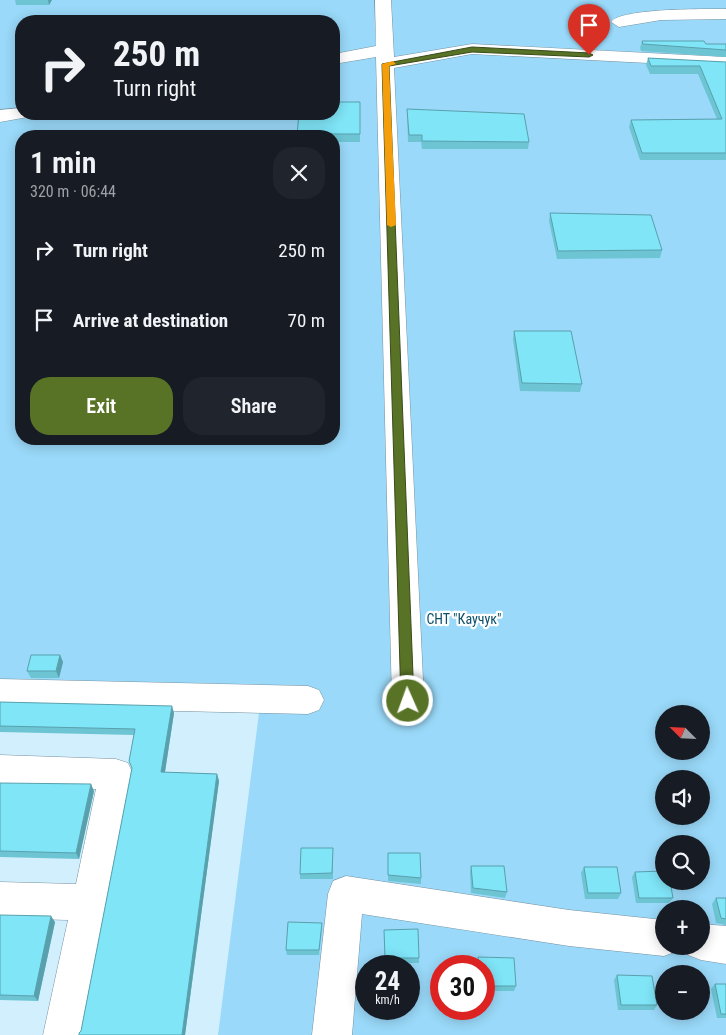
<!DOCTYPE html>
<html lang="en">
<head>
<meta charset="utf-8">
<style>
	body { margin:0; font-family:"Roboto Condensed",sans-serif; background:#20242c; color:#f1f3f6; height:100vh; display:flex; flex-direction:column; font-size:19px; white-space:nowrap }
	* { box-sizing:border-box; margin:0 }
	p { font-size:16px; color:#9ea1a6 }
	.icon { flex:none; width:28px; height:28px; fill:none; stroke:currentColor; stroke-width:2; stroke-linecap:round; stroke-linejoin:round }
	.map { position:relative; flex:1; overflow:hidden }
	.side { position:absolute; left:15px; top:130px; width:325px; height:315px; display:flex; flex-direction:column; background:#171b24; border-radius:20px; box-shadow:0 2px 12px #0003 }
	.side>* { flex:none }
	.guide { position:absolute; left:15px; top:15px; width:325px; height:105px; border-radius:20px; box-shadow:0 2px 12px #0003; background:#171b24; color:#f1f3f6; overflow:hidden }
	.needle { width:32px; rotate:294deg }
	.buttons { position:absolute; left:655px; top:705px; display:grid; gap:10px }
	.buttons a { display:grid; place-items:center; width:55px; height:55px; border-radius:50%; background:#171b24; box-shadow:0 2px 12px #0003; font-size:25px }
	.speed { position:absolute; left:355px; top:955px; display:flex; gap:10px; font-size:25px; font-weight:700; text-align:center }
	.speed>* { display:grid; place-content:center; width:65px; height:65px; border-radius:50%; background:#171b24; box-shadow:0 2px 12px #0003; line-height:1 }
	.speed small { font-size:12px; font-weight:400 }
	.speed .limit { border:8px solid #d22; background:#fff; color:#111 }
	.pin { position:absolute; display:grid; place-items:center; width:42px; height:42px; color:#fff; margin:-51px -21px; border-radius:50% 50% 50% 0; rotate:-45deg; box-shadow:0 0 5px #0007 }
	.pin .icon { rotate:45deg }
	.me { position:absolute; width:55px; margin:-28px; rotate:358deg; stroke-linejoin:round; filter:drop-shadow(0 0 4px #0008) }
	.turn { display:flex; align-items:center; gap:18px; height:105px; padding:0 15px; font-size:22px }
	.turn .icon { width:65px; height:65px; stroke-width:2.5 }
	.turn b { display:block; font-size:35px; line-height:42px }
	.round { display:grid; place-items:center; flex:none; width:52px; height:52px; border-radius:20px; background:#20242c }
	.headline { display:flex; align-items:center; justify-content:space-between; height:85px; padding:0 15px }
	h1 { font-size:30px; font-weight:600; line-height:38px }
	.action { display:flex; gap:10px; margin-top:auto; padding:10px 15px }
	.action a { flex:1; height:58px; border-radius:20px; background:#597326; color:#fff; font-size:20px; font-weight:600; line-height:58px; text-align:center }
	.action a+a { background:#20242c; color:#f1f3f6 }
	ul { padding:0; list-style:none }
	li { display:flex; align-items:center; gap:15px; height:70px; padding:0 15px }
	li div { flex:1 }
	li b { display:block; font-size:19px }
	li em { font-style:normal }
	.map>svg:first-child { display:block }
	.green { fill:#9ad9f9; fill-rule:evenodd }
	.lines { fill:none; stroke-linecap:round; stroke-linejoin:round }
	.minor-casing { stroke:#7792a0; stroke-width:1 }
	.minor { fill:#fff; fill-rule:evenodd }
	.wall { fill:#6dc5d4 }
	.shaded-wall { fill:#59a0ad }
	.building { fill:#7fe5f7; stroke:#59a0ad }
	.route { fill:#597326; stroke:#3a4b19 }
	.slow { fill:#f59e0b }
	.labels { text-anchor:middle; stroke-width:4.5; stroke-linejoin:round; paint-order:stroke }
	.park-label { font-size:14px; fill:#0c506c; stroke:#fff }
</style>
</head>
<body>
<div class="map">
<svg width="726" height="1035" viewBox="0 0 726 1035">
	<rect width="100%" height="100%" fill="#d2effe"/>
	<path class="green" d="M0,0H726V1035H218L260,705L0,690ZM21,21H334V114H21ZM21,136H334V439H21ZM664,714H701V751H664ZM664,779H701V816H664ZM664,844H701V881H664ZM664,909H701V946H664ZM366,966H409V1009H366ZM441,966H484V1009H441ZM664,974H701V1011H664Z"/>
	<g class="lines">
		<g class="minor-casing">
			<g id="minor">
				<polygon points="375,0 391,0 394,57 472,44 726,57 726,67 472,54 394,68 424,701 419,711 408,715 397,711 392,701 376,57 334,64 334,54 376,46"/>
				<path d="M726,9V19L661,20L619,27L611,22C620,8 707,9 726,9Z"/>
				<polygon points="21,108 21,114 30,114 28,117 0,122 0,110"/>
				<polygon points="0,679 308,686 319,690 324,700 319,710 308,714 0,707"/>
				<polygon points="0,755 116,759 128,763 133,774 83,1035 43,1035 68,920 0,918 0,882 76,884 96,789 0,785"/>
				<polygon points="346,876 569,910 664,920 664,946 679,946 677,951 664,956 569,946 362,914 352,1035 312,1035 328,894 333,881"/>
				<polygon points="701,924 726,926 726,964 701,960 688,955 684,946 701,946"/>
			</g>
		</g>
		<use href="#minor" class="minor"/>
	</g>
	<g class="wall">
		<polygon points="15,0 52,0 49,5 16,5"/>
		<polygon points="642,41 706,44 726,44 726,57 641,51 640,48"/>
		<polygon points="648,58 726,62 726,160 640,160 629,127 631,120 717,119 698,74 650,74 646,65"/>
		<polygon points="360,102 360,142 334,142 334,136 297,136 299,114"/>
		<polygon points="407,109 529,142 528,149 422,149 421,142 408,142"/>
		<polygon points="550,213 662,250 660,258 557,259 549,221"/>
		<polygon points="514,331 582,384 580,392 520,391 513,339"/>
		<polygon points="60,655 63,662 59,678 31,678 27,671"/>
		<polygon points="0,702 174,713 165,772 217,774 219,781 185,1035 79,1035 81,1031 132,768 134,735 0,732"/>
		<polygon points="0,783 94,791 79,859 0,857"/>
		<polygon points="333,854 333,879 300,879 300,874"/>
		<polygon points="388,859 421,878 421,884 388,881"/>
		<polygon points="471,866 507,892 505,898 471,893 470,872"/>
		<polygon points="584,867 621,893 618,899 585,899 581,873"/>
		<polygon points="635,872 673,898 669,903 636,903 632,877"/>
		<polygon points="716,898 726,898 726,925 716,923 712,904"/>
		<polygon points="0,915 55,922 38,1001 0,1000"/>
		<polygon points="322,923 322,928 319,955 287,955 286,950"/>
		<polygon points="384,935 419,958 419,963 385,963"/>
		<polygon points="478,957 516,986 514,991 484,991 484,966 477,966 477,962"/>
		<polygon points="617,975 657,1005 654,1010 618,1010 614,980"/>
		<polygon points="715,984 726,984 726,1018 717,1018 711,989"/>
	</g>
	<g class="shaded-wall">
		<polygon points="48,0 52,0 49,5"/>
		<polygon points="60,655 63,662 59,678 56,671"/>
		<polygon points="172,706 174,713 164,778 161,772"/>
		<polygon points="217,774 219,781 185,1035 182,1035"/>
		<polygon points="91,784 94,791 79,859 76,853"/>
		<polygon points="51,916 55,922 38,1001 34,996"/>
	</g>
	<g class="building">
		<polygon points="642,41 704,41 706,44 726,44 726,50 643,44"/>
		<polygon points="648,58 726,62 726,153 642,153 631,120 722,119 700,66 651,66"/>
		<polygon points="334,102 360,102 360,134 297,134 299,114 334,114"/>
		<polygon points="407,109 524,114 529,142 422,141 422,135 409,135"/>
		<polygon points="550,213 651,215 662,250 558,251"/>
		<polygon points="514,331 571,331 582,384 522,383"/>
		<polygon points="31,655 60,655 56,671 27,671"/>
		<polygon points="0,702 172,706 161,772 217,774 182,1035 79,1035 79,1033 81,1031 132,768 129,761 135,729 0,726"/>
		<polygon points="0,783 91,784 76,853 0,851"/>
		<polygon points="301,848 333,848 332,873 300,874"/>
		<polygon points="388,853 420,853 421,878 388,875"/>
		<polygon points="471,866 504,866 507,892 473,888"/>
		<polygon points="584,867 617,867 621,893 588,893"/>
		<polygon points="664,871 664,881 670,881 673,898 639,898 635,872"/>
		<polygon points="716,898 726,898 726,919 721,918"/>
		<polygon points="0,915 51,916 34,996 0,995"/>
		<polygon points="288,922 322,923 319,950 286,950"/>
		<polygon points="418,929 419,958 385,958 384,930"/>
		<polygon points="478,957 514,958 516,986 484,986 484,966 479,966"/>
		<polygon points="617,975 652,976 657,1005 621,1005"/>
		<polygon points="715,984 726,984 726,1014 721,1014"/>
	</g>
	<polygon class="route" points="472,47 589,53 593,55 589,57 472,52 389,66 414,701 412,705 408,707 403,705 401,701 382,64"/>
	<polygon class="slow" points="393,61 396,64 389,66 396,225 391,227 387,225 382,64"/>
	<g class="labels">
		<g class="park-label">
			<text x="464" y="624">СНТ "Каучук"</text>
		</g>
	</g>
</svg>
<div class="buttons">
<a><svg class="needle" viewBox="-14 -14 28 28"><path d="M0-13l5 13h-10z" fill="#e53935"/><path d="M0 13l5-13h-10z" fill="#9ea1a6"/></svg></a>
<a><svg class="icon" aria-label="sound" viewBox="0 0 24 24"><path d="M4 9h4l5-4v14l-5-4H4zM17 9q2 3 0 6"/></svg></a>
<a><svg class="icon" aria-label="search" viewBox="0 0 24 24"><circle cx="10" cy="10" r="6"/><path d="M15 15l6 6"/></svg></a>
<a>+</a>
<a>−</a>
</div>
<div class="speed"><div>24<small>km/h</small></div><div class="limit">30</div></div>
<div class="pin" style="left:589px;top:55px;background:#d93025"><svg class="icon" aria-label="arrive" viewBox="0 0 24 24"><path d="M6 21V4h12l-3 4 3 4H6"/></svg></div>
<svg class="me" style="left:408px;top:701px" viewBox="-20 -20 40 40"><circle r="17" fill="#597326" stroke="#fff" stroke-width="3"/><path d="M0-11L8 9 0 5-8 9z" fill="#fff"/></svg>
<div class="guide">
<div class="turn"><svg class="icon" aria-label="right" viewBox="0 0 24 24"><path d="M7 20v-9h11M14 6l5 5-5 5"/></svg><div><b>250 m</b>Turn right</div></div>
</div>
<section class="side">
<div class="headline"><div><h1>1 min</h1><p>320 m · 06:44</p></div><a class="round"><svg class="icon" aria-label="close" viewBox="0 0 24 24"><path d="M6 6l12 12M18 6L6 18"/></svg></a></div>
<ul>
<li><svg class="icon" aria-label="right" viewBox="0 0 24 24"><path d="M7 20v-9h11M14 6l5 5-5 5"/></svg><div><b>Turn right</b></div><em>250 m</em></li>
<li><svg class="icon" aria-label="arrive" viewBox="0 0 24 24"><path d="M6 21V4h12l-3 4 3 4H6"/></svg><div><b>Arrive at destination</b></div><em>70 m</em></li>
</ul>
<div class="action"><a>Exit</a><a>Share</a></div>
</section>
</div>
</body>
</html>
